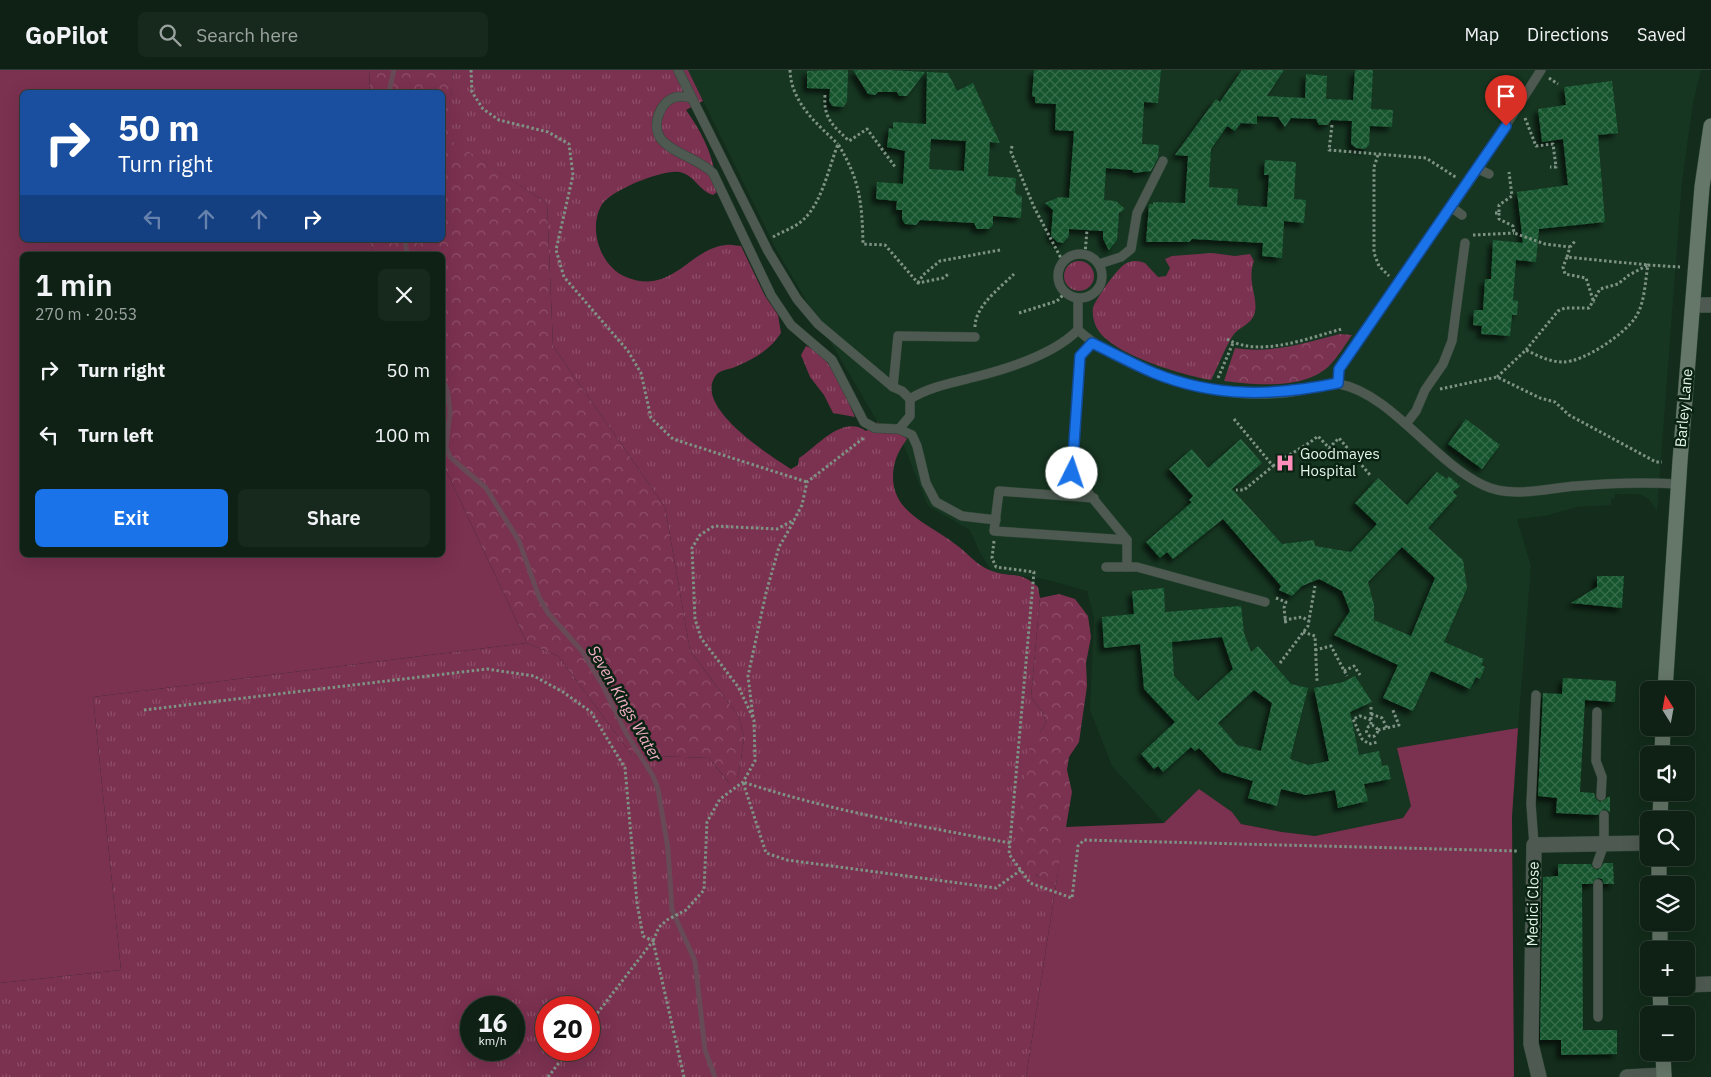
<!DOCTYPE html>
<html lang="en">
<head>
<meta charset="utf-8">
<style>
	body { margin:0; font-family:"IBM Plex Sans",sans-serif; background:#17291d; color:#f1f3f6; height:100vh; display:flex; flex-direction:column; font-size:19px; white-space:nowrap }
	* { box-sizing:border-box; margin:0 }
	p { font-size:16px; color:#9ba3a0 }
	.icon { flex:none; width:28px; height:28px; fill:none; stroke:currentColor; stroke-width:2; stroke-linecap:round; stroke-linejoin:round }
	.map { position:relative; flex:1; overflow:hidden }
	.panel { position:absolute; left:20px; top:182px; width:425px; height:305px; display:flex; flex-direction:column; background:#0e2114; border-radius:8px; box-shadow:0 5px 20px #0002,0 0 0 1px #2e3e34 }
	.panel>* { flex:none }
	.hud { position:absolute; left:20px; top:20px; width:425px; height:152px; border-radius:8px; box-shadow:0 5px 20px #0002,0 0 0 1px #2e3e34; background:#1a4fa0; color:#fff; overflow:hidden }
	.needle { width:32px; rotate:349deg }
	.tools { position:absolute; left:1640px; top:611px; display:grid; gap:10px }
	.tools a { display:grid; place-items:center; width:55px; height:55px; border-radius:8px; background:#0e2114; box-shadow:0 5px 20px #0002,0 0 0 1px #2e3e34; font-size:25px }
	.speed { position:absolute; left:460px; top:926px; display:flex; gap:10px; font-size:25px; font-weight:700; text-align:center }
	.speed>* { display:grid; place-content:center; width:65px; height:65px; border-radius:50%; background:#0e2114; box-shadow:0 5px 20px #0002,0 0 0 1px #2e3e34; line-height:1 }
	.speed small { font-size:12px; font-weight:400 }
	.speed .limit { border:8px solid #d22; background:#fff; color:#111 }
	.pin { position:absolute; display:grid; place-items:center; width:42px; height:42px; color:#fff; margin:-51px -21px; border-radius:50% 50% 50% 0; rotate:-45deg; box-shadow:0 0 5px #0007 }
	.pin .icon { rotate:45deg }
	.me { position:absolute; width:55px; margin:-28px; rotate:4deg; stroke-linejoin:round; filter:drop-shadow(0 0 4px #0008) }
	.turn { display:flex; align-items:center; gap:18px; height:105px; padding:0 15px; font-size:22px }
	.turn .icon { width:65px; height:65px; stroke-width:2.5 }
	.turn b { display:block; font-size:35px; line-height:42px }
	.lanes { display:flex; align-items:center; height:48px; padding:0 15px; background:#0003; justify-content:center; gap:25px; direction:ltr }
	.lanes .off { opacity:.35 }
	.round { display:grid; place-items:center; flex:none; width:52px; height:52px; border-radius:8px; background:#17291d }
	.overview { display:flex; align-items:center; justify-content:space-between; height:85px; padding:0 15px }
	h1 { font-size:30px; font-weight:600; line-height:38px }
	.primary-button { display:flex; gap:10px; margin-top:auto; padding:10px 15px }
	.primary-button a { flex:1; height:58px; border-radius:8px; background:#1a73e8; color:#fff; font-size:20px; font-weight:600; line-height:58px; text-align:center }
	.primary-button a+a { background:#17291d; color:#f1f3f6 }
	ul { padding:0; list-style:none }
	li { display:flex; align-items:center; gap:15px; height:65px; padding:0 15px }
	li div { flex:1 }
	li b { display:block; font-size:19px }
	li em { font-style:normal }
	header { display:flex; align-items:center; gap:30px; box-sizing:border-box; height:70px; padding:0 25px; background:#0e2114; border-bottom:1px solid #2e3e34 }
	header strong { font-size:24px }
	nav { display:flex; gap:28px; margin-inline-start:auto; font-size:18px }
	.search { width:350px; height:45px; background:#17291d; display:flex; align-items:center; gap:12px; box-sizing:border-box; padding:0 18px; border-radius:8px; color:#9ba3a0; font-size:19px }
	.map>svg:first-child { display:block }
	.built { fill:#163621 }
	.grass { fill:url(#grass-tufts); fill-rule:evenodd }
	.forest { fill:url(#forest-crowns) }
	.park { fill:#7b3150 }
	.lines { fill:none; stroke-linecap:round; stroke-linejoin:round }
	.stream { stroke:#674a56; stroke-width:5 }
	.building { fill:url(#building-cross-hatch); fill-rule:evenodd; filter:url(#shadow) }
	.lane-casing { stroke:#314838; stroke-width:10 }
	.street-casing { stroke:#314838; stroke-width:16 }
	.secondary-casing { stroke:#314838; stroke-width:16 }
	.path { stroke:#7f9385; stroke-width:3; stroke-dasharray:2.5 2.5; stroke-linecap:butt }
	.lane { stroke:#4e5a51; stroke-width:9 }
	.street { stroke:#4e5a51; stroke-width:15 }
	.secondary { stroke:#657769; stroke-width:15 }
	.route-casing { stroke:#114b97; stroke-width:12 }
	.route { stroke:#1a73e8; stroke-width:9 }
	.labels { text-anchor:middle; stroke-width:5; stroke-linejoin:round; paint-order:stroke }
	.street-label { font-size:15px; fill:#e6f5ea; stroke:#092212 }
	.poi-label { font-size:15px; fill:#e6f5ea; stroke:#092212; text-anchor:start }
	.water-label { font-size:16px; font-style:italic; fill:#f4afc7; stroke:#092212 }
</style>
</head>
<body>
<header>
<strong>GoPilot</strong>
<div class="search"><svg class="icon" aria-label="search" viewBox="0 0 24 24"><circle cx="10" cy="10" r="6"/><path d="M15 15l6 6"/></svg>Search here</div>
<nav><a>Map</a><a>Directions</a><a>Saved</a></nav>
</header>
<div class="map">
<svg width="1711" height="1007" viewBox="0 0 1711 1007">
	<defs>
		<pattern id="grass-tufts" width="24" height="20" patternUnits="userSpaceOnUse" patternTransform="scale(1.25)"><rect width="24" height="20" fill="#7b3150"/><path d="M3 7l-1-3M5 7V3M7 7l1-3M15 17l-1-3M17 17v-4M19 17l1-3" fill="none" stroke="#8e4f69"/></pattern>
		<pattern id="forest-crowns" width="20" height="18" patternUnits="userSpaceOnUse" patternTransform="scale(1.25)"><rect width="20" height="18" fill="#7b3150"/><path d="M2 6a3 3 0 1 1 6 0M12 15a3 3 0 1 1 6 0" fill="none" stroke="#8e4f69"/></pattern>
		<pattern id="building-cross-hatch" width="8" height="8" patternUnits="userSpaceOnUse" patternTransform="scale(1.25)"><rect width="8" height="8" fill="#15552e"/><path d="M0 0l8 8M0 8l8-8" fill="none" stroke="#376e4c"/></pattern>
		<filter id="shadow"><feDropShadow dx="-4.5" dy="4.5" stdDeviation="2.5" flood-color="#0009"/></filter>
	</defs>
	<rect width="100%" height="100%" fill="#132c1b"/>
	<polygon class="built" points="688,0 1701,0 1693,33 1682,112 1657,441 1649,429 1639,424 1615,424 1615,428 1611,429 1611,435 1577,437 1545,446 1517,449 1531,496 1518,658 1497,662 1411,736 1403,748 1315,766 1282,762 1241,754 1231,742 1199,719 1164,753 1112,696 1090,640 1094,548 1087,521 1044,509 992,502 979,481 970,460 928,436 903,374 884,363 776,179"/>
	<g class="grass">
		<path d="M453,0H688L703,31L686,40C704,65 716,91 717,122L713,125C699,121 694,104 679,102C662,100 610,120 601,136C588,160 601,197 626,207C672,226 690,178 726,175C731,174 737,176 741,176L765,226L778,245L781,263C770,280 754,289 735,297C730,299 721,300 717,304C690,335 769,385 791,399L798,395L799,388C817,377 842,344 866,361L878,352L884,363L898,362L907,369C898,381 893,392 893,408C894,444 930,454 955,474C968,483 977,496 992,501C1014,509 1017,499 1038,517L1040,528L1031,627L1043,643L1046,653L1040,662L1036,805L1056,815L1026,1007H0V913L121,900L93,627L527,573L558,586L632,685L709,688L729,713L738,706L741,690L744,668L739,647L690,580L665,437L553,276L547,133L448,69ZM471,938H514V980H471ZM546,938H589V980H546Z"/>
		<path d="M1212,183L1235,186L1250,184L1254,191C1246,213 1260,229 1254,245C1251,254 1240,257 1234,264C1225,277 1219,295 1211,310C1182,305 1114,285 1098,260C1094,254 1092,245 1093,238C1095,230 1119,195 1127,193C1133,190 1139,191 1145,193L1158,207L1166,206L1170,198L1165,189L1172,186Z"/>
		<circle cx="1079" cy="206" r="15"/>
		<path d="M806,276C831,285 845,324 855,347L833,343L824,325L810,307L801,285Z"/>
	</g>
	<g class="forest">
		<polygon points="370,0 453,0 449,69 547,133 553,276 665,437 690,580 739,647 744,668 741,690 738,706 730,714 709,688 632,685 558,586 527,573 443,394 442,185 374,185 369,170 442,170 442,22 369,22"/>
		<path d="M1340,264L1352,265C1345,275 1338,287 1329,296C1304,320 1255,315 1224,311L1235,278C1271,284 1305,273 1340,264Z"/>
		<path d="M1059,524L1075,529L1088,546L1091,567L1086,593L1087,616L1079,672L1069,687L1067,700L1072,722L1056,815C1043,809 1029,803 1023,790C1012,767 1028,693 1031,666L1040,662L1046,653L1043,643L1031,627L1040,528Z"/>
	</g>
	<g class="park">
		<polygon points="0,0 370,0 369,22 22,22 22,170 369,170 374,185 22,185 22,485 442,485 443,394 527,573 93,627 121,900 0,913"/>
		<polygon points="1518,658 1512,747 1514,1007 1026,1007 1065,757 1164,753 1199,719 1232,742 1241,754 1282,762 1315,766 1403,748 1411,736 1397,678"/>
	</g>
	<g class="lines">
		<g class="stream">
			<polyline points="389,22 394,0"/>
			<polyline points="405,170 407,185"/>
			<polyline points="442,307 448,323 450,343 446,377 450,387 486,418 519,471 539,527 548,543 582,581 602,614 626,663 653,706 658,719 668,779 672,840 695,891 705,980 715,1007"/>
		</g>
	</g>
	<g class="building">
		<polygon points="830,0 848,0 847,32 843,37 832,36 829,31 830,19 807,18 807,1"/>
		<polygon points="853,0 890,0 925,2 907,26 899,26 897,22 878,22 875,25 868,24"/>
		<polygon points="1034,0 1161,0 1158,33 1144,32 1142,74 1159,75 1158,88 1151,101 1134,103 1132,100 1106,98 1104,130 1116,131 1125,139 1119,143 1117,170 1109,180 1103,169 1103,161 1069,159 1069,166 1063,173 1057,172 1051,166 1053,140 1045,133 1059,127 1069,128 1074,61 1055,60 1056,34 1035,33 1035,27 1032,26"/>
		<polygon points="1242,0 1284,0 1267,26 1305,28 1306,4 1327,6 1326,29 1353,30 1355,0 1373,0 1371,39 1393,40 1392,57 1370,56 1369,75 1365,79 1356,78 1351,74 1352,51 1331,50 1328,55 1319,55 1316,49 1291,48 1285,57 1278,47 1257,46 1257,54 1241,53 1235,61 1227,56 1211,79 1209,117 1238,119 1237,135 1267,137 1269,105 1264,105 1265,90 1296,92 1294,129 1306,130 1304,153 1284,151 1282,188 1262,186 1263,173 1192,169 1189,172 1146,172 1149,134 1153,134 1153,132 1185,133 1188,86 1175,85 1216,29 1220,32"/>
		<path d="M927,2L948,3L957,21L973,13L1000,73L990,72L988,106L1016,108L1015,122L1017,125L1022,126L1021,148L993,146V155L989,159H977L974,153L920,150L916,155L905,154L902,149V140H896L897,131L876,129L877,112L903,114L905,81L887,77L889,58L893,59V52L926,54ZM931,69L966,71L964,101L929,99Z"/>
		<polygon points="1612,11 1618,63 1598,65 1605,152 1539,159 1536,192 1516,190 1513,230 1518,231 1517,245 1512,245 1510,266 1481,264 1482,256 1473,255 1474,240 1483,240 1485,209 1491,209 1493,170 1523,173 1517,122 1568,115 1563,69 1542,72 1538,39 1566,35 1564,17"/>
		<polygon points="1466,349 1500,375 1482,399 1448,374"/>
		<path d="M1241,369L1262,393L1232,419L1282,474L1314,470L1315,476L1351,482L1377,454L1355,433L1378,408L1407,435L1437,402L1447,409L1449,406L1460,416L1453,422L1457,426L1428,458L1463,490L1467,518L1444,572L1484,589L1481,595L1485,597L1480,609L1476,607L1470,619L1431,601L1413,641L1383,628L1398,595L1334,565L1350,541L1342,521L1319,509L1302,516L1292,526L1279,520L1281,516L1223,449L1173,489L1167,482L1160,488L1146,472L1192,432L1189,430L1193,426L1169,399L1192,379L1208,398ZM1402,477L1435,508L1411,566L1374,550V535L1368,512Z"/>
		<polygon points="1597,506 1624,506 1622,538 1571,533 1597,517"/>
		<path d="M1164,518L1165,542L1241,536L1244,563L1251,582L1258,576L1291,614L1308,618L1290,689L1308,695L1329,691L1314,618L1343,612L1355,606L1372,632L1350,642L1359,685L1379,681L1382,696L1388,695L1391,709L1364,714L1368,731L1338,738L1335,720L1306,725L1281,719L1277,736L1248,728L1253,711L1222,702L1199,678L1195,681L1191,677L1163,702L1158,696L1154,699L1141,684L1175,652L1144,619L1140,574L1104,578L1102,547L1134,544L1132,521ZM1222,567L1233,599L1198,631L1174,606L1172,572ZM1254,620L1272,633L1261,681L1237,675L1218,653Z"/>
		<polygon points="1563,608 1616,611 1615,632 1585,630 1580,722 1594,723 1596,729 1600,732 1610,726 1610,742 1604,739 1598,745 1556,743 1557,728 1538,726 1543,623 1562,624"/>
		<polygon points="1604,793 1613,793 1614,814 1604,814 1602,809 1598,808 1592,814 1582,814 1583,960 1617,960 1617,984 1561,985 1561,970 1540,970 1543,807 1558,806 1558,794 1591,794 1593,798 1598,800"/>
	</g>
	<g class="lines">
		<g class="lane-casing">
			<g id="lane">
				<polyline points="678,0 768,181 797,229 818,254 893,317 902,321 910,329 910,346 899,359"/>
				<path d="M692,28C687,27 681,26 676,27C660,31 651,55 661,69C672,83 699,89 713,103L771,225L791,255L832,290L864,352L875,358L899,359L912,365L917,376L926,413L936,432L962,446L996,450"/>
				<polyline points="1478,99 1489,104"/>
				<polyline points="1451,137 1462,145"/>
				<circle cx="1080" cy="206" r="22"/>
				<polyline points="1099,194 1121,187 1131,179 1137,143 1163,91"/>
				<path d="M1078,228V260C1118,297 1206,325 1260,324C1274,324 1289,323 1302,320C1312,318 1328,312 1339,314C1390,323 1434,392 1483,415C1511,429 1547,418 1576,416C1610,413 1644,412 1678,414"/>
				<polyline points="1092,273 1080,286 1072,403 1127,470 994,461 999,421 1094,428"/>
				<polyline points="1338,313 1339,299 1478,99 1541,0"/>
				<polyline points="893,317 898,266 975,267"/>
				<path d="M910,329C929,317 952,313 975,307C1007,299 1054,284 1078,260"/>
				<polyline points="1406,354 1416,341 1425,320 1443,294 1452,271 1465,173"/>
				<polyline points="1127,470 1127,497 1137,497 1265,532"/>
				<polyline points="1106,497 1127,497"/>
				<polyline points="1597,642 1596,691 1602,707 1601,726"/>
				<polyline points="1534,775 1531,734 1536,625"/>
				<polyline points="1597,794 1604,774 1604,745"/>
				<polyline points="1598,814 1598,947"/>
			</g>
		</g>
		<g class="street-casing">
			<g id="street">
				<polyline points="1694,235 1711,235"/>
				<polyline points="1686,915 1711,914"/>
				<polyline points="1539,1007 1531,974 1534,775 1649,773"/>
				<polyline points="1627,1007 1664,1005"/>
			</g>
		</g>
		<g class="secondary-casing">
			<g id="secondary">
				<polyline points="1665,620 1680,391 1702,117 1711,56"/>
				<polyline points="1662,685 1663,658"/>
				<polyline points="1660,750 1661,722"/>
				<polyline points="1659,788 1659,815"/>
				<polyline points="1660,852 1660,880"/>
				<polyline points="1660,918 1661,945"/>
				<polyline points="1663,982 1664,1007"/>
			</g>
		</g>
		<g class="path">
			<polyline points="471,0 472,22 483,39 499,50 548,62 569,74 573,105 556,180 564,207 628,281 641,303 651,348 673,369 807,412"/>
			<path d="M790,0C791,32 816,53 838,74"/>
			<polyline points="1549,8 1558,14"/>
			<path d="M825,25C823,49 834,56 849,71L867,59L896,98"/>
			<polyline points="1525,48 1536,76 1553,74 1556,97 1550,97"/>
			<polyline points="1332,55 1329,80 1426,88 1457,108"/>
			<polyline points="1012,76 1011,82 1034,137 1063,192"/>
			<polyline points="1378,85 1374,97 1374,183 1379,196 1389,206"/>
			<polyline points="1495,143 1499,143 1499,135 1512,126 1509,102"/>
			<polyline points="1499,143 1499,149 1513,156 1514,163 1545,174 1570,177"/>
			<polyline points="1473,165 1514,163"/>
			<path d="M773,167C783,161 795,158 804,149C822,132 829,97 838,74C860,110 862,132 863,174L885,175L918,213L943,208L950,203"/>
			<polyline points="1085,184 1087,160"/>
			<polyline points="1567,187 1570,177 1576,170"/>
			<polyline points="918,213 923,205 940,191 1000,180"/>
			<polyline points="1019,243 1057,231 1065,223"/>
			<path d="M975,257C975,236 1000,218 1014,204"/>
			<path d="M1227,269C1260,288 1308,268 1342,259"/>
			<polyline points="1526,280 1558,241 1565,238 1589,238 1600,219 1618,214 1629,205 1648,195 1567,187 1563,197 1565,204 1586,208 1594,233"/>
			<path d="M1497,307L1526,280C1538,286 1550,292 1563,292C1584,292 1623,265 1635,248C1645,234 1645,211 1648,195L1680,197"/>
			<polyline points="1218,308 1233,273"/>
			<polyline points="1440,319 1497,307 1540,328 1555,332 1569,345 1656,392 1662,392"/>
			<polyline points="1234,349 1273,396 1244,420 1236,420"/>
			<path d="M1273,396C1288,384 1304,378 1318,366L1329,378L1339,368L1370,405"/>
			<polyline points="994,471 992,488 996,497 1034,502 1009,784 1030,813 1072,828 1078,776 1084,770 1518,781"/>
			<polyline points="1276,528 1286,532 1284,538 1286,555"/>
			<polyline points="1284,550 1302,547 1309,551"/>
			<polyline points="1303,562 1315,566 1317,611"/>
			<polyline points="1315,580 1331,576 1347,606"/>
			<polyline points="1280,593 1308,556 1315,516"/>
			<polyline points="1344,601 1354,596 1360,605"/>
			<polyline points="1371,637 1371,656"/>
			<polyline points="144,640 487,599 534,606 563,622 591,642 625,698 637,833 643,866 653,871 589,954"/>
			<polyline points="1371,644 1382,648 1387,658"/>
			<polyline points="753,647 748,606 766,523 779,477 794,451"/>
			<polyline points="1371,650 1360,646 1353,649 1362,669 1369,674 1378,672"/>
			<circle cx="1372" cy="661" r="5.5"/>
			<polyline points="1378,660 1399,655 1392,638"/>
			<path d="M1010,773C921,756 830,741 743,712L766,783L787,790L996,818L1021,800"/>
			<polyline points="548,1007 569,980"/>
			<polyline points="684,1007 653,871 659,857 667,850 686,840 704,820 707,752 720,729 743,712 755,691 754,650 739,618 701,568 695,549 692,478 700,465 714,456 777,459 794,450 802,435 807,412 865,367"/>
		</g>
		<use href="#lane" class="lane"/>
		<use href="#street" class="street"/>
		<use href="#secondary" class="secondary"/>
	</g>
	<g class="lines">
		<g class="route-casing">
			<path id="route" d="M1072,403L1080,286L1092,273C1113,283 1133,294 1154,303C1216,328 1274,326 1338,313L1339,299L1506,56"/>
		</g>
		<use href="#route" class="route"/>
	</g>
	<defs>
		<g id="hospital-bare" transform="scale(1.5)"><path d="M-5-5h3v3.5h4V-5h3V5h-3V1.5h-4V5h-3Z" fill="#ff8eba" stroke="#092212" stroke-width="2.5" paint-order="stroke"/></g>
	</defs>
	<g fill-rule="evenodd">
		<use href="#hospital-bare" x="1285" y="393"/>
	</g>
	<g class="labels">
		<g class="street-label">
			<text transform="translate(1684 338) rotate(-85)" y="5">Barley Lane</text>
			<text transform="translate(1533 834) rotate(-89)" y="5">Medici Close</text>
		</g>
		<g class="poi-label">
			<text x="1300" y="389">Goodmayes<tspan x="1300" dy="17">Hospital</tspan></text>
		</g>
		<g class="water-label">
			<text transform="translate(625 633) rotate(60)" y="6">Seven Kings Water</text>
		</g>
	</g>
</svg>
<div class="tools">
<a><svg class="needle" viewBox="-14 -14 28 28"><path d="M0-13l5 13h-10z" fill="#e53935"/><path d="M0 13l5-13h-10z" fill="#9ba3a0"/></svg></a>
<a><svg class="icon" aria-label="sound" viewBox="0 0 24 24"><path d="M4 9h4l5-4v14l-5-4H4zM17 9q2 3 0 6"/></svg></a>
<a><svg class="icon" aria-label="search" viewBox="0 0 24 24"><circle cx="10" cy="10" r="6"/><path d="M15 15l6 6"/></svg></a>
<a><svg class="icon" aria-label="layers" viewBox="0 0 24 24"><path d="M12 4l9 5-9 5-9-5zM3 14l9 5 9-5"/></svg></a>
<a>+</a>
<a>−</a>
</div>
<div class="speed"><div>16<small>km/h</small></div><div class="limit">20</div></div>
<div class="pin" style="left:1506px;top:56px;background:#d93025"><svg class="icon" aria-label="arrive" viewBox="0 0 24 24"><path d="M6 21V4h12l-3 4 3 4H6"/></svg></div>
<svg class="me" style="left:1072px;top:403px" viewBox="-20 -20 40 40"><circle r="19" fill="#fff"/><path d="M0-13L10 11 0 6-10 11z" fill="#1a73e8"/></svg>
<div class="hud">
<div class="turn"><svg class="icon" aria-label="right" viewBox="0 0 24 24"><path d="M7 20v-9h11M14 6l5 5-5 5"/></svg><div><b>50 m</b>Turn right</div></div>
<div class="lanes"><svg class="icon off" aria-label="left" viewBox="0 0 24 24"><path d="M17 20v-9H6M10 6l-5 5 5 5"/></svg><svg class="icon off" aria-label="ahead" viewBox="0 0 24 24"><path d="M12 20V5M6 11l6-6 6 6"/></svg><svg class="icon off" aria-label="ahead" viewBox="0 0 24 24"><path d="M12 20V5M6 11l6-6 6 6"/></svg><svg class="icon" aria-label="right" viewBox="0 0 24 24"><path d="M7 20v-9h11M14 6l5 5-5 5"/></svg></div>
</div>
<section class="panel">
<div class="overview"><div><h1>1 min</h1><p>270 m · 20:53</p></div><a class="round"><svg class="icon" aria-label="close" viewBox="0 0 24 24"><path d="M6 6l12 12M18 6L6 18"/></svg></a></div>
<ul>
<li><svg class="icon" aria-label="right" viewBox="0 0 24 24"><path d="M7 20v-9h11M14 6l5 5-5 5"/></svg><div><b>Turn right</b></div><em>50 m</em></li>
<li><svg class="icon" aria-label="left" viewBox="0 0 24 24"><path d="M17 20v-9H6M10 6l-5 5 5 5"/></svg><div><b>Turn left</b></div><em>100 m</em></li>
</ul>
<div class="primary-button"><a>Exit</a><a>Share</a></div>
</section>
</div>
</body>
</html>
